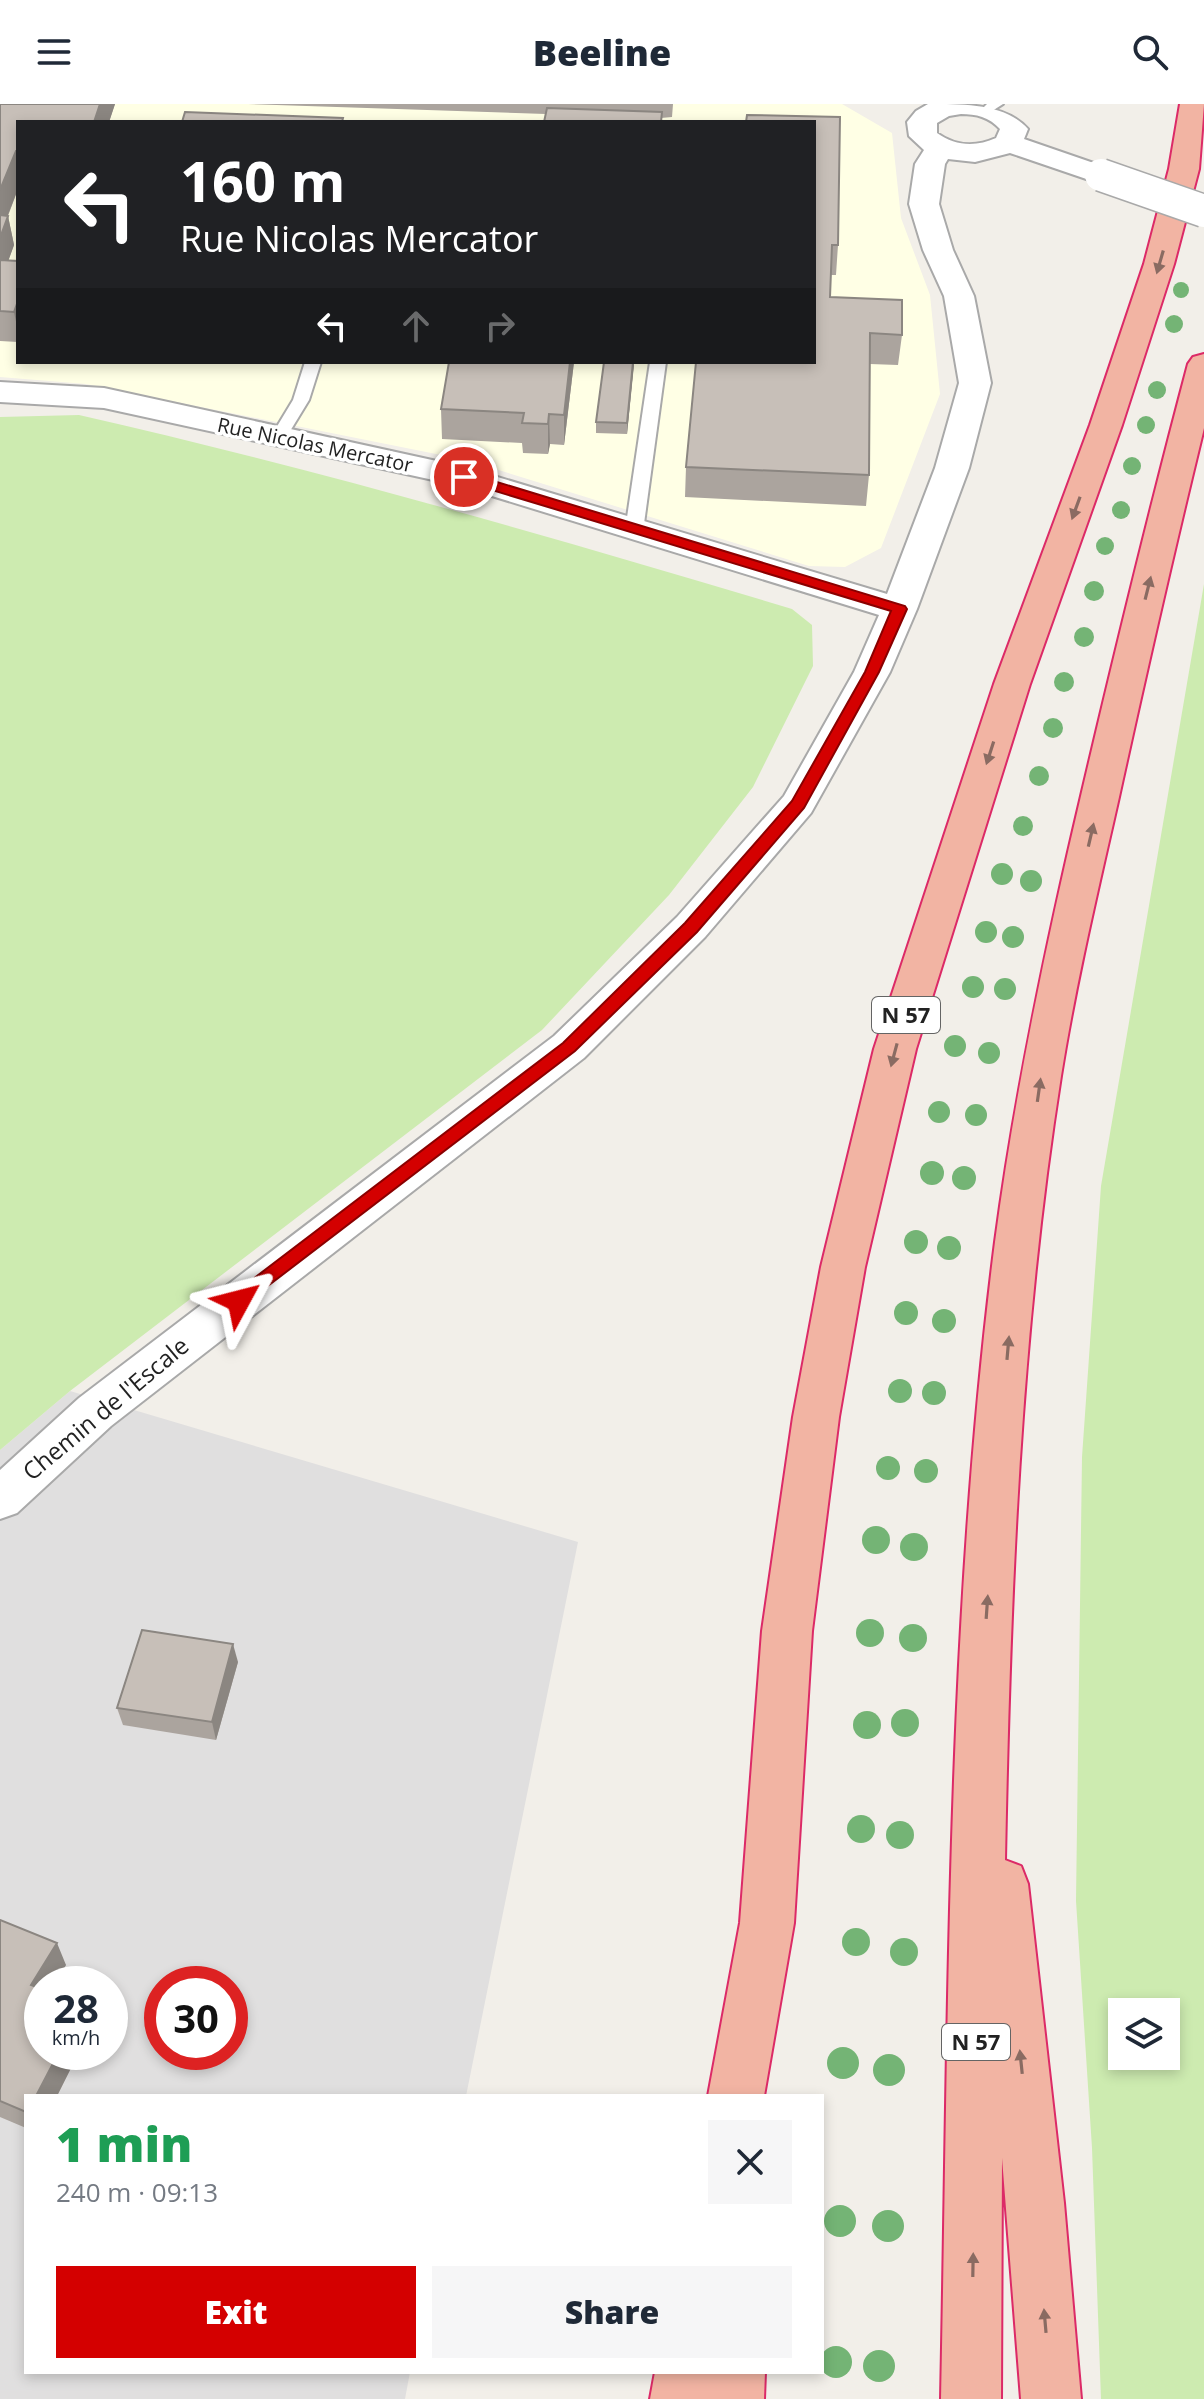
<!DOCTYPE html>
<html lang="en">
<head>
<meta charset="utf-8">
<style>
	body { margin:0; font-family:"Open Sans",sans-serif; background:#f6f6f7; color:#1f2937; height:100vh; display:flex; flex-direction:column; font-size:30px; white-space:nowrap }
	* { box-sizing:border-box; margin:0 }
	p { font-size:26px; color:#747a83 }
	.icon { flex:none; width:44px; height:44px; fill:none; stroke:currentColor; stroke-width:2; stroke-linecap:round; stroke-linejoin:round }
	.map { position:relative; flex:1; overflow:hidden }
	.drawer { position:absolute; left:24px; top:1990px; width:800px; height:280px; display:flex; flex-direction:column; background:#fff; border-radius:0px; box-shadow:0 4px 12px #0003 }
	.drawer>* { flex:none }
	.hud { position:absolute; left:16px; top:16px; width:800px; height:244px; border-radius:0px; box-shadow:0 4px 12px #0003; background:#202124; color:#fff; overflow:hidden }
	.buttons { position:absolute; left:1108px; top:1894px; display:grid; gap:16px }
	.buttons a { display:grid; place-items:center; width:72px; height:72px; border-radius:0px; background:#fff; box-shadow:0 4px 12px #0003; font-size:40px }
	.speed { position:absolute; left:24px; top:1862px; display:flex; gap:16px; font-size:40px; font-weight:700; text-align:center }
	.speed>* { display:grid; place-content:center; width:104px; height:104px; border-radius:50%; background:#fff; box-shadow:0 4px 12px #0003; line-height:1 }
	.speed small { font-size:20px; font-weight:400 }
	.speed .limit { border:12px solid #d22; background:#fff; color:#111 }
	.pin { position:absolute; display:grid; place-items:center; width:68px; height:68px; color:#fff; margin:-34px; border:4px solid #fff; border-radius:50%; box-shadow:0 2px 8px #0007 }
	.me { position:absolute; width:88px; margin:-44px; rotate:52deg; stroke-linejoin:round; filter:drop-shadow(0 0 6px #0008) }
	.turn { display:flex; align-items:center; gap:28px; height:168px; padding:0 32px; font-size:36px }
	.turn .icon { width:104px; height:104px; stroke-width:2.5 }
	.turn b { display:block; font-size:56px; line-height:68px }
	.lanes { display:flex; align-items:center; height:76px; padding:0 32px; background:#0003; justify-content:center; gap:40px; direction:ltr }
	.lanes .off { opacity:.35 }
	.round { display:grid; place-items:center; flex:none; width:84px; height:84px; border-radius:0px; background:#f6f6f7 }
	.summary { display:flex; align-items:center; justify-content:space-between; height:136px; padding:0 32px }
	h1 { font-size:48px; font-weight:800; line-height:60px; color:#1e9e55 }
	.cta { display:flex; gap:16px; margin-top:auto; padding:16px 32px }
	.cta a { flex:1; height:92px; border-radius:0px; background:#d40000; color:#fff; font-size:32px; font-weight:800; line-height:92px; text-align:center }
	.cta a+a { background:#f6f6f7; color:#1f2937 }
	header { display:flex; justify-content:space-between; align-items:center; height:104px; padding:0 32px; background:#fff; font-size:36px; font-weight:800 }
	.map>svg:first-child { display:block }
	.residential { fill:#e0dfdf; fill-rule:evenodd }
	.education { fill:#ffffe5; fill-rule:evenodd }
	.grass { fill:#cdebb0; fill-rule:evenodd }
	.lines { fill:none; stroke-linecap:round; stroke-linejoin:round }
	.service-casing { stroke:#a9a9a9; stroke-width:4 }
	.minor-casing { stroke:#a9a9a9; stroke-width:4 }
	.trunk-casing { stroke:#dc2a67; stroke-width:4 }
	.service { fill:#fff; fill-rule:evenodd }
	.minor { fill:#fff; fill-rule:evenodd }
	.trunk { fill:#f2b4a3; fill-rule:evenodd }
	.minor-bridge-casing { stroke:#a9a9a9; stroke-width:35; stroke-linecap:butt }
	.minor-bridge { stroke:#fff; stroke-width:32 }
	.tree { fill:#74b475 }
	.wall { fill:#aba49e }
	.shaded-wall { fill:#8b8681 }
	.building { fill:#c7bfb8; stroke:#8b8681; stroke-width:2 }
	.oneway { fill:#8a6b62 }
	.route { fill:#d40000; stroke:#8a0000; stroke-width:2 }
	.labels { text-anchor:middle; stroke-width:7; stroke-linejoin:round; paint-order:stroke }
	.far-street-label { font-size:20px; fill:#222; stroke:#fff }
	.shield { fill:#fff; stroke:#646464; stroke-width:2 }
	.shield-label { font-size:22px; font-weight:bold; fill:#222 }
	.street-label { font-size:24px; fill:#222; stroke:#fff }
</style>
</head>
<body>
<header><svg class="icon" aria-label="menu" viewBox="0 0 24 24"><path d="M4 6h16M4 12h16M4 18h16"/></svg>Beeline<svg class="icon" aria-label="search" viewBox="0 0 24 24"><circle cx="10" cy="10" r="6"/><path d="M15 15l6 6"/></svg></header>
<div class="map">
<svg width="1204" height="2295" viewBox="0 0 1204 2295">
	<rect width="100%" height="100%" fill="#f2efe9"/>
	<path class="residential" d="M70,1287L578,1438L466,1992H26V2268H410L405,2295H0V1346ZM42,1880H110V1948H42ZM162,1880H230V1948H162Z"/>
	<path class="education" d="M0,0H842L892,29L901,114L930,191L940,290L881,444L845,463L809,462L466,356L86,280L0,273ZM18,18H814V258H18Z"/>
	<g class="grass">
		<path d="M79,311C320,366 556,434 792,505L812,521L813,562L753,683L669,791L542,926L70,1287L0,1346V313Z"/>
		<path d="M1204,480V2295H1101L1092,2044L1076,1797L1082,1353L1101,1082ZM1122,1908H1166V1952H1122Z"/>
	</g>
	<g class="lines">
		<g class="service-casing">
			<g id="service">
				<polygon points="987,0 1003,0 989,9 982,5"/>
				<polygon points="305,258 321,258 309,296 284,337 272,337 270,334 293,296"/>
				<polygon points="650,258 666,258 643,427 634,432 625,427"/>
			</g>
		</g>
		<g class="minor-casing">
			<path id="minor" d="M928,0C966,0 1006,0 1028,25L1024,35L1111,65L1116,71L1111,77L1101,80L1010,49L975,58L948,55L945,60L939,100L953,146L974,192L991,279L969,364L917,505L890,568L811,709L705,833L584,954L111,1322L17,1409L0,1415V1366L79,1294L554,932L677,813L784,692L854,568L879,511L456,381L104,304L0,298V278L104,284L464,363L887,490L935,364L959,279L944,192L923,146L909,100L915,60L924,46L909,32L907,18L916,7ZM961,10C976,10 989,13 1000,25L996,34C976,43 955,42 937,29V19L949,12Z"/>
		</g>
		<g class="trunk-casing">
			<g id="trunk">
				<polygon points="1180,0 1204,0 1199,65 1174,160 1122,321 1030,580 916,945 865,1163 839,1313 812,1527 794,1819 764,1992 708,1992 740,1819 762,1527 793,1313 821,1163 874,945 994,580 1090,321 1144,160 1169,65"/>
				<path d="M1204,250V324C1174,447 1146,570 1119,693C1098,786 1076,878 1061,972C1020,1231 1010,1494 1005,1756L1021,1762L1028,1780L1064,2099L1081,2295H1021L1002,2054L1001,2295H941C949,1910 946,1521 995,1138C1015,987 1046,840 1081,692C1115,547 1150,403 1188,260L1193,253Z"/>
				<polygon points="655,2268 765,2268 764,2295 650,2295"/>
			</g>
		</g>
		<use href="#service" class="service"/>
		<use href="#minor" class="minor"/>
		<use href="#trunk" class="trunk"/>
		<g class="minor-bridge-casing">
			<polyline id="minor-bridge" points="1101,71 1204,107"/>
		</g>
		<use href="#minor-bridge" class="minor-bridge"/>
	</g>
	<g class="tree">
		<circle cx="1181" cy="186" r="8"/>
		<circle cx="1174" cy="220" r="9"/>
		<circle cx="1157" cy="286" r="9"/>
		<circle cx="1146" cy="321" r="9"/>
		<circle cx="1132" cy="362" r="9"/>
		<circle cx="1121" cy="406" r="9"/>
		<circle cx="1105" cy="442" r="9"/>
		<circle cx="1094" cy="487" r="10"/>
		<circle cx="1084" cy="533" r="10"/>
		<circle cx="1064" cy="578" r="10"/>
		<circle cx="1053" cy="624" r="10"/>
		<circle cx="1039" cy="672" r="10"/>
		<circle cx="1023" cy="722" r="10"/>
		<circle cx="1002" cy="770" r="11"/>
		<circle cx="1031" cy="777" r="11"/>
		<circle cx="986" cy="828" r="11"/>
		<circle cx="1013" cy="833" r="11"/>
		<circle cx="973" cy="883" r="11"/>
		<circle cx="1005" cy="885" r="11"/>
		<circle cx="955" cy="942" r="11"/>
		<circle cx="989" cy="949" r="11"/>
		<circle cx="939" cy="1008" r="11"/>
		<circle cx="976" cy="1011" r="11"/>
		<circle cx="932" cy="1069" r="12"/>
		<circle cx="964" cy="1074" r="12"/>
		<circle cx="916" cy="1138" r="12"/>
		<circle cx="949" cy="1144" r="12"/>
		<circle cx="906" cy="1209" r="12"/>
		<circle cx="944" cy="1217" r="12"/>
		<circle cx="900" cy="1287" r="12"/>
		<circle cx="934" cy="1289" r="12"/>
		<circle cx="888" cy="1364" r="12"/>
		<circle cx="926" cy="1367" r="12"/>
		<circle cx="876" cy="1436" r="14"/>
		<circle cx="914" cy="1443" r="14"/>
		<circle cx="870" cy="1529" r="14"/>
		<circle cx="913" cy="1534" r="14"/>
		<circle cx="905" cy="1619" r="14"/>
		<circle cx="867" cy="1621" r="14"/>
		<circle cx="861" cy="1725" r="14"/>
		<circle cx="900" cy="1731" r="14"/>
		<circle cx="856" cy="1838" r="14"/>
		<circle cx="904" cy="1848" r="14"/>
		<circle cx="843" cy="1959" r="16"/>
		<circle cx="889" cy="1966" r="16"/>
		<circle cx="840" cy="2117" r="16"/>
		<circle cx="888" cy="2122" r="16"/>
		<circle cx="836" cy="2258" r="16"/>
		<circle cx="879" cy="2262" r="16"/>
	</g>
	<g class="wall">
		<polygon points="0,0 115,0 109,18 18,18 18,85 8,112 14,141 8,157 18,157 18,238 0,237"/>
		<polygon points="248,0 673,0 672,13 661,14 661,18 544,18 546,10"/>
		<polygon points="747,11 838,141 836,171 831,171 830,193 902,231 898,261 870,260 869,371 866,402 685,393 686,363 814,258"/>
		<polygon points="574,258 564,341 550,340 548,350 523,349 522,339 442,335 441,305"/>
		<polygon points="634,258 627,330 596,329 596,318"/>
		<polygon points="238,1558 216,1636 123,1621 117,1604"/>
		<polygon points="0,1816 66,1861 42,1880 79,1948 57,1992 26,1992 26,2024 0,2013"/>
	</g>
	<g class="shaded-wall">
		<polygon points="100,0 115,0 109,18 94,18"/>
		<polygon points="16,47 18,57 18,85 0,131 0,86"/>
		<polygon points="8,112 14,141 0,180 0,134"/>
		<polygon points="18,197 18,227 14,208"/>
		<polygon points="570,258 574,258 564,341 564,311"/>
		<polygon points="633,258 634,261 627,330 627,319"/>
		<polygon points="549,310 550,340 548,350 548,320"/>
		<polygon points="233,1540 238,1558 216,1636 212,1618"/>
		<polygon points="57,1839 66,1861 55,1880 42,1880 42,1902 31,1881"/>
		<polygon points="59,1948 79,1948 57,1992 36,1992"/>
	</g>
	<g class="building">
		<polygon points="0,0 100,0 94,18 18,18 18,47 16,47 0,86"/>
		<polygon points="547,4 662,8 661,18 544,18"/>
		<polygon points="185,8 343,14 342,18 182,18"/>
		<polygon points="747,11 840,13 838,141 832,141 830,193 902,196 902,231 870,229 869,371 686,363 696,258 814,258 814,18 746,18"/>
		<polygon points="0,111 8,112 0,134"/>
		<polygon points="0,156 18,157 18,197 14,208 0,207"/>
		<polygon points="449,258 570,258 564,311 549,310 548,320 522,319 524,309 441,305"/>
		<polygon points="604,258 633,258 627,319 596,318"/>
		<polygon points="142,1526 233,1540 212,1618 117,1604"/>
		<polygon points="0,1816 57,1839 31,1881 42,1885 42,1948 59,1948 36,1992 26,1992 26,2008 0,1997"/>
	</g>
	<defs><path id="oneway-solid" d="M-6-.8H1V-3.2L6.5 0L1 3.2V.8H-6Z" transform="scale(2)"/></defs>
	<g class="oneway">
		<use href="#oneway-solid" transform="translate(1160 158) rotate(106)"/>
		<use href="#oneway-solid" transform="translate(1076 404) rotate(110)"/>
		<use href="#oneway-solid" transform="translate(1148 484) rotate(-76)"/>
		<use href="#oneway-solid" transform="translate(990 649) rotate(108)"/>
		<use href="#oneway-solid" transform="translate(1091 731) rotate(-77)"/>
		<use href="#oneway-solid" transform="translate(894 951) rotate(105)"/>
		<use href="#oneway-solid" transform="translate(1039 986) rotate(-82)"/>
		<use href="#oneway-solid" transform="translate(1008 1244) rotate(-85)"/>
		<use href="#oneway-solid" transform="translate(987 1503) rotate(-86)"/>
		<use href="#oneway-solid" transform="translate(1021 1958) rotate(-96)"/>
		<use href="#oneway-solid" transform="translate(973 2161) rotate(-89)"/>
		<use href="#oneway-solid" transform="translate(1045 2217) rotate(-95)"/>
	</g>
	<polygon class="route" points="464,368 905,502 907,505 879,568 804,704 697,828 575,947 239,1204 230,1197 232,1191 563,939 685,819 792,697 865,568 891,507 459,376 457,373"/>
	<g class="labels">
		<g class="far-street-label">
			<text transform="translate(315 341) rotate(12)" y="7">Rue Nicolas Mercator</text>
		</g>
		<g class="shield">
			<rect x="872" y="893" width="68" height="36" rx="6"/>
			<rect x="942" y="1920" width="68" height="36" rx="6"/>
		</g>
		<g class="shield-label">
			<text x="906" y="919">N 57</text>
			<text x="976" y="1946">N 57</text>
		</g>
		<g class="street-label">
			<text transform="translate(106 1305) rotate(-40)" y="8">Chemin de l'Escale</text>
		</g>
	</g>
</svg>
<div class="buttons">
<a><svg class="icon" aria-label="layers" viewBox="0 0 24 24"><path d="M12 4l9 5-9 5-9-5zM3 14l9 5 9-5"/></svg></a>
</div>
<div class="speed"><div>28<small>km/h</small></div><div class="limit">30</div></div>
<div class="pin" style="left:464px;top:373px;background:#d93025"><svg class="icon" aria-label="arrive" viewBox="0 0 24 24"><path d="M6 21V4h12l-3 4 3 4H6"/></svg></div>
<svg class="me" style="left:239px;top:1197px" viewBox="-20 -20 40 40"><path d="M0-17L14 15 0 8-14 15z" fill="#d40000" stroke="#fff" stroke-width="4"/></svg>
<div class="hud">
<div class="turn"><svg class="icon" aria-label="left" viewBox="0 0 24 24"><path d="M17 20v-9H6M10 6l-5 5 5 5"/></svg><div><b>160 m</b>Rue Nicolas Mercator</div></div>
<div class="lanes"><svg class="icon" aria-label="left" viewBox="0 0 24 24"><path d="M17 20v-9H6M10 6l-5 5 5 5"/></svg><svg class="icon off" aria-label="ahead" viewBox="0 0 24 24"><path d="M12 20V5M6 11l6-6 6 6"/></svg><svg class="icon off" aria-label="right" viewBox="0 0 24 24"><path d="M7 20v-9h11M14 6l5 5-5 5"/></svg></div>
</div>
<section class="drawer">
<div class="summary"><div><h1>1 min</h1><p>240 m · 09:13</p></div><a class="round"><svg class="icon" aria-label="close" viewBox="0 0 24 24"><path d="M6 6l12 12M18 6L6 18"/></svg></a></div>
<div class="cta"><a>Exit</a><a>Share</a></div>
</section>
</div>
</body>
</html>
